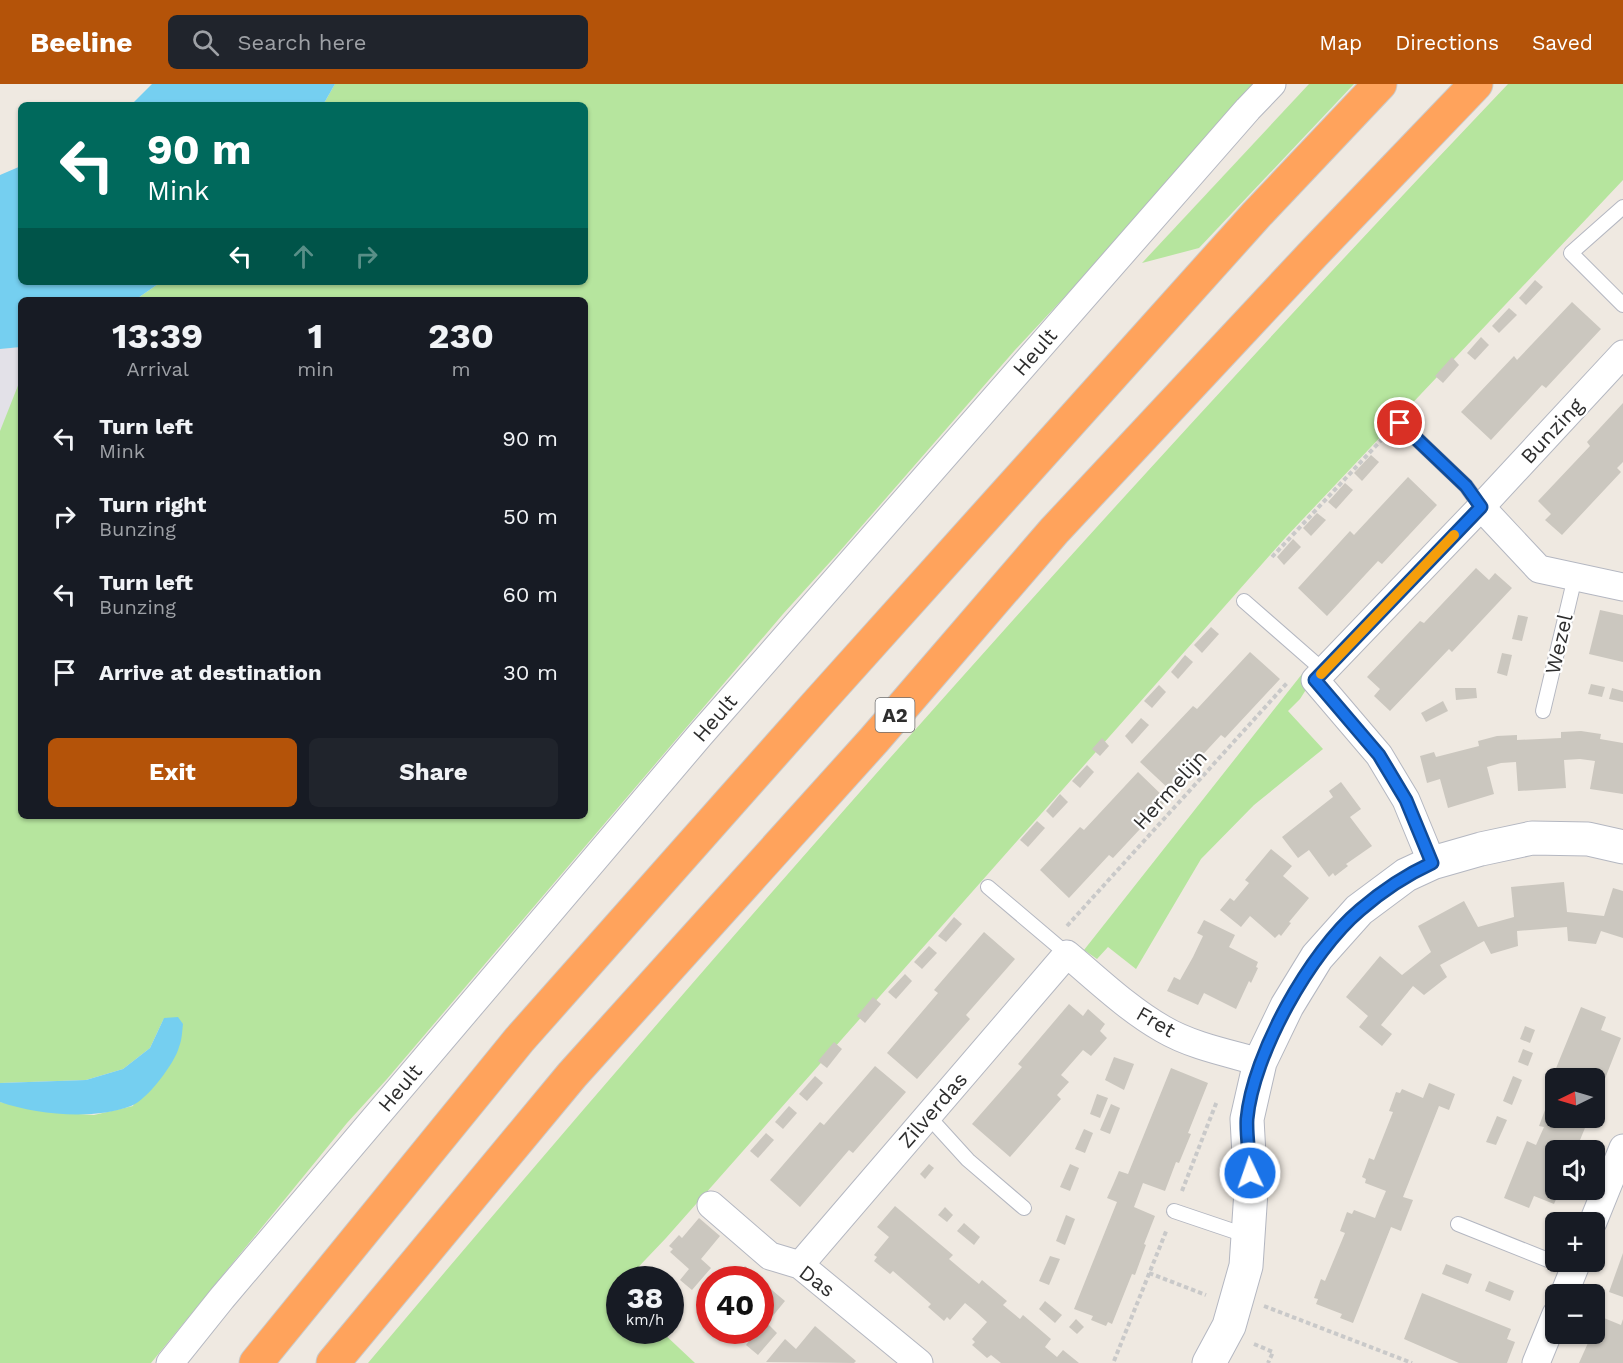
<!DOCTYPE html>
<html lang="en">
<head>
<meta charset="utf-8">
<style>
	body { margin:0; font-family:"Work Sans",sans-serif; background:#20242c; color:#f1f3f6; height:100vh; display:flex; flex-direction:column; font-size:22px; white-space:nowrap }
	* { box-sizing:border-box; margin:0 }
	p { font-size:20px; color:#9ea1a6 }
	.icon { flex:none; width:33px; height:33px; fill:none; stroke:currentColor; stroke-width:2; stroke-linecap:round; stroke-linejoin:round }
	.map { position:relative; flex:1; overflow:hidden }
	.panel { position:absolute; left:18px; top:213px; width:570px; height:522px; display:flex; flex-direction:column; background:#171b24; border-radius:9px; box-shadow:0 2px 4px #0004 }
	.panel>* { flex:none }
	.banner { position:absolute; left:18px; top:18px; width:570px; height:183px; border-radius:9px; box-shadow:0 2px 4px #0004; background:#00695c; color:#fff; overflow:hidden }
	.needle { width:39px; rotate:265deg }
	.buttons { position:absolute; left:1545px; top:984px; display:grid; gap:12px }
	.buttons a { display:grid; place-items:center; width:60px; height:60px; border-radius:9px; background:#171b24; box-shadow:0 2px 4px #0004; font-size:30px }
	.speed { position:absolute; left:606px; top:1182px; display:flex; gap:12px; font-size:30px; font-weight:700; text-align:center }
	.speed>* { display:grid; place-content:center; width:78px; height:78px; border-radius:50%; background:#171b24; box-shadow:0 2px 4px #0004; line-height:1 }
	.speed small { font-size:15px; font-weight:400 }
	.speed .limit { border:9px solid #d22; background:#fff; color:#111 }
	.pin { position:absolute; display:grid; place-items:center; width:51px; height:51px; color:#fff; margin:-26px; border:3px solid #fff; border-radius:50%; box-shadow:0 2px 6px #0007 }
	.me { position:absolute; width:66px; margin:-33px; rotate:357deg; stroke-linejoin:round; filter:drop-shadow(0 0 4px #0008) }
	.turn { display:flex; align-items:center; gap:21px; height:126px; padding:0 30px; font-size:27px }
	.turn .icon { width:78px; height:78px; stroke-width:2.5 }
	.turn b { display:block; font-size:42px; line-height:51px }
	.lanes { display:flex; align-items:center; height:57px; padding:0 30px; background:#0003; justify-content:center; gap:30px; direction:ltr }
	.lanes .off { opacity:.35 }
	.eta { display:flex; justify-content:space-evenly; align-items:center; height:102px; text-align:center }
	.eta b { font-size:36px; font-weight:700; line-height:42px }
	.button { display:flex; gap:12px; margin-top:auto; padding:12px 30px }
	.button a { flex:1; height:69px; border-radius:9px; background:#b45309; color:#fff; font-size:24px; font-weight:700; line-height:69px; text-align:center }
	.button a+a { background:#20242c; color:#f1f3f6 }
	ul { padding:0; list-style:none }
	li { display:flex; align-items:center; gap:18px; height:78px; padding:0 30px }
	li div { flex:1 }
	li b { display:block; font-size:22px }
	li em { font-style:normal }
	header { display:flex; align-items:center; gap:36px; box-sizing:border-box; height:84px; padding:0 30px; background:#b45309; color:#fff }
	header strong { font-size:28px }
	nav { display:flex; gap:33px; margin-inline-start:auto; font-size:21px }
	.search { width:420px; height:54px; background:#20242c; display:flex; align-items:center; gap:15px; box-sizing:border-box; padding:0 21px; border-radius:9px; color:#9ea1a6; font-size:22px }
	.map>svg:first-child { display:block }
	.industrial { fill:#e3e1e8 }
	.green { fill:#b6e59e }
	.water { fill:#75cff0 }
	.building { fill:#cbc7bf }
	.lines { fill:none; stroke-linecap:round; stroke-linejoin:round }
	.service-casing { stroke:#b4b7c1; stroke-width:16 }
	.minor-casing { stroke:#b4b7c1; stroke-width:29 }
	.tertiary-casing { stroke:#b4b7c1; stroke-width:35 }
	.motorway-casing { stroke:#c9c9c9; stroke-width:35 }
	.path { stroke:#c9c9c9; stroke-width:4; stroke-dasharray:4.5 3; stroke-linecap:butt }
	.service { stroke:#fff; stroke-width:14 }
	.minor { stroke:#fff; stroke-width:27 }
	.tertiary { stroke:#fff; stroke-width:33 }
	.motorway { stroke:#ffa35c; stroke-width:33 }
	.route-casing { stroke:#114b97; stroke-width:15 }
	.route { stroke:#1a73e8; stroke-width:10 }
	.slow { stroke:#f59e0b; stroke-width:10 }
	.labels { text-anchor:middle; stroke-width:4.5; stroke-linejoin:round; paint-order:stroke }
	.shield { fill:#fff; stroke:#6d6d6d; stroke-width:1.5 }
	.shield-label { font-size:20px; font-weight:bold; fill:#2e2e2e }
	.street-label { font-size:21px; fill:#2e2e2e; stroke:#fff }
</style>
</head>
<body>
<header>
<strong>Beeline</strong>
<div class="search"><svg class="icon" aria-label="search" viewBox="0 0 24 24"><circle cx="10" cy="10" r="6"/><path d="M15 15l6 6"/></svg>Search here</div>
<nav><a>Map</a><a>Directions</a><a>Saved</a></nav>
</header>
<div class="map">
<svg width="1623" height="1279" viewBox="0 0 1623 1279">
	<rect width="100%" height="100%" fill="#efe9e1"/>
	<polygon class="industrial" points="21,263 21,375 0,437 0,265"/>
	<g class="green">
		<polygon points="335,0 1255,0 1099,176 1015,266 840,467 783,530 387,995 347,1039 151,1279 0,1279 0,1018 49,1028 94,1031 133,1022 164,934 150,964 123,985 86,996 0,999 0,347 21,294 21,732 585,732 585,216 135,216 161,198 585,198 585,21 323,21"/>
		<polygon points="1309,0 1354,0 1199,164 1142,179"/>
		<path d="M1508,0H1623V96L1286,453L666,1154L627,1195L620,1196V1246L661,1247L695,1279H368C736,842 1114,414 1508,0Z"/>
		<polygon points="1302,590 1309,601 1300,615 1288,627 1323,665 1254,721 1201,775 1136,885 1108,863 1097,875 1084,866"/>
	</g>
	<g class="water">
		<polygon points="152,0 335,0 323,21 131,21"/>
		<polygon points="21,82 21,198 161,198 135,216 21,216 21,263 0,265 0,91"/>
		<path d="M178,933L183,940C182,948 182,956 179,963C175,979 147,1016 131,1022C94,1036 37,1031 0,1018V999L86,996L123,985L150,964L164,934Z"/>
	</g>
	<g class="building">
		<polygon points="1535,196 1543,203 1526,221 1519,214"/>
		<polygon points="1572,218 1601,245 1546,304 1542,301 1491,356 1461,328 1514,272 1517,276"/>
		<polygon points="1509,224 1517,231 1499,249 1492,242"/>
		<polygon points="1481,253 1489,261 1475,276 1467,269"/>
		<polygon points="1452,273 1459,281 1443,299 1435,292"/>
		<polygon points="1623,319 1623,378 1617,384 1621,388 1562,451 1545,436 1551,430 1538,417 1590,362 1587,358"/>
		<polygon points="1371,371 1379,378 1362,397 1354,389"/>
		<polygon points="1408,393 1437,421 1382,480 1378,477 1327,532 1298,504 1350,447 1354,451"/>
		<polygon points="1345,399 1353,406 1336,425 1328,418"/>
		<polygon points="1317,429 1326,436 1311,452 1303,444"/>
		<polygon points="1293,455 1301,463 1284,481 1277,473"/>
		<polygon points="1476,484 1489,496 1495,489 1512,504 1452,568 1449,565 1390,627 1374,612 1380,605 1367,593 1420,537 1424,539"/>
		<polygon points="1600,526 1623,531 1623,578 1589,570"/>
		<polygon points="1518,531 1528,533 1522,557 1512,555"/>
		<polygon points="1211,543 1219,550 1202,569 1194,561"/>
		<polygon points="1250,568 1280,595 1225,654 1221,651 1170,706 1140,678 1193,622 1197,625"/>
		<polygon points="1502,569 1512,571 1507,592 1497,589"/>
		<polygon points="1185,571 1193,578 1178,595 1171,588"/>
		<polygon points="1591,600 1605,603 1602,613 1588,610"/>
		<polygon points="1159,601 1166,608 1152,624 1144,617"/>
		<polygon points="1455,604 1476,604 1477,614 1456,616"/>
		<polygon points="1612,604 1623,607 1623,618 1609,615"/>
		<polygon points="1443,617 1448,627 1426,638 1421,629"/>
		<polygon points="1141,634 1149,641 1132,660 1125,652"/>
		<polygon points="1581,647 1601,650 1600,655 1623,659 1623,710 1590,705 1595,677 1580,675 1564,676 1566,704 1518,707 1516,678 1501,679 1487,683 1494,710 1448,724 1440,695 1427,699 1420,672 1434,668 1436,673 1479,662 1478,657 1497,652 1517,651 1517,656 1561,654 1561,648"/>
		<polygon points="1102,654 1109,662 1100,672 1092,665"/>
		<polygon points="1087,681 1094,688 1080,704 1072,697"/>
		<polygon points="1138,688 1167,716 1113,774 1109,771 1069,814 1040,786 1080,743 1084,746"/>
		<polygon points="1341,698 1361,725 1350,733 1372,762 1349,778 1346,780 1348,782 1335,792 1333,789 1329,793 1309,766 1298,774 1282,753 1333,713 1329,707"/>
		<polygon points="1060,710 1068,718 1053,734 1046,727"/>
		<polygon points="1037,737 1045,744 1028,763 1020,756"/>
		<polygon points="1271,765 1292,782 1283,792 1309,814 1289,838 1291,839 1281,852 1279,850 1275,854 1250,832 1241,843 1220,826 1230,814 1234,817 1249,799 1245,796"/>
		<polygon points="1564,798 1567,828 1604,832 1613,804 1623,807 1623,854 1601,847 1596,860 1568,857 1567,843 1517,847 1518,862 1491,870 1484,857 1440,881 1447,893 1424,911 1413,902 1381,941 1392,950 1382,962 1359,943 1368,932 1346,913 1380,872 1402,891 1431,868 1418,842 1464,817 1478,843 1514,833 1511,803"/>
		<polygon points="954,833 962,840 946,858 938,852"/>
		<polygon points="1204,836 1235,851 1229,863 1258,878 1256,883 1258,884 1251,899 1249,897 1236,925 1204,909 1198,921 1167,907 1174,893 1180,896 1193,873 1203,852 1197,849"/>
		<polygon points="984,848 1015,875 966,931 970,935 917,995 887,969 938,909 934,906"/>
		<polygon points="929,862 937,869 922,885 914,878"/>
		<polygon points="905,890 912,897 896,915 888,908"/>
		<polygon points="873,913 881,920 865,939 857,932"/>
		<polygon points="1069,920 1083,932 1088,925 1105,940 1100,947 1107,954 1091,972 1083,966 1061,991 1069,998 1057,1011 1061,1015 1010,1073 972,1040 1022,983 1018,980"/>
		<polygon points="1581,923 1606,933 1601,946 1621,954 1595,1020 1594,994 1556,994 1556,1034 1589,1034 1576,1066 1556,1066 1556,1106 1560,1106 1554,1120 1534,1112 1529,1124 1504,1114 1527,1057 1536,1061 1544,1043 1539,1042 1554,1002 1550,999"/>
		<polygon points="1525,942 1535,946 1530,959 1520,955"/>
		<polygon points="834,958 842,965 827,984 818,977"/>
		<polygon points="1523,965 1533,969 1528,982 1518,978"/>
		<polygon points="1114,973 1134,980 1124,1006 1105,996"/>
		<polygon points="875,982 906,1008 853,1069 849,1066 800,1123 770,1096 820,1038 824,1041"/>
		<polygon points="1171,984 1208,999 1188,1049 1191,1050 1179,1079 1176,1078 1165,1107 1143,1099 1134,1123 1155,1132 1144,1160 1146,1161 1135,1191 1132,1190 1112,1240 1108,1238 1106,1242 1091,1236 1093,1232 1074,1225 1117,1118 1107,1114 1113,1101 1119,1087 1128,1090"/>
		<polygon points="815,992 823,999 807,1017 799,1010"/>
		<polygon points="1513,992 1522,996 1512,1021 1503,1017"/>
		<polygon points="1429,999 1455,1010 1449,1026 1439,1022 1403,1113 1413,1116 1401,1147 1391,1143 1353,1239 1340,1234 1342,1230 1316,1220 1318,1215 1314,1214 1321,1195 1325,1197 1345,1149 1340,1147 1347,1128 1352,1130 1354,1126 1375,1134 1380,1121 1386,1107 1365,1099 1366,1095 1362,1093 1369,1074 1374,1076 1393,1028 1389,1027 1396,1008 1400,1009 1402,1005 1423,1014"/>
		<polygon points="1097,1010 1108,1014 1100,1034 1090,1030"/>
		<polygon points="1111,1020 1120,1024 1110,1050 1100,1046"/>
		<polygon points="789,1022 797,1029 783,1045 775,1038"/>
		<polygon points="1497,1032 1507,1036 1496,1061 1486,1058"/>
		<polygon points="1084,1045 1093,1049 1085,1069 1075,1065"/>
		<polygon points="766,1049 774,1056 758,1074 750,1067"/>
		<polygon points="929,1080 934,1084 925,1095 920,1090"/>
		<polygon points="1070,1080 1079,1084 1070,1107 1060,1103"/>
		<polygon points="895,1122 953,1171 949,1175 962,1186 979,1200 982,1196 1007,1217 1003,1221 1020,1235 1023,1231 1051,1255 1045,1263 1057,1273 1063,1266 1079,1279 1001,1279 991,1271 987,1274 972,1261 975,1258 972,1255 987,1238 976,1228 965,1219 950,1236 947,1233 944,1237 928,1223 931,1220 893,1187 890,1190 874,1177 877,1173 874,1171 889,1153 877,1143"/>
		<polygon points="945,1123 953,1131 947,1138 938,1131"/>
		<polygon points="1066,1131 1075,1135 1065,1161 1056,1157"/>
		<polygon points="699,1134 720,1152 701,1175 711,1184 692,1206 680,1196 689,1185 670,1168 673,1165 669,1162 679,1151 682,1154"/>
		<polygon points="964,1139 980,1153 974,1161 957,1147"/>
		<polygon points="1623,1169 1623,1213 1609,1208"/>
		<polygon points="1050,1172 1060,1175 1049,1201 1039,1197"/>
		<polygon points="1446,1180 1472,1190 1468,1200 1442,1190"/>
		<polygon points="745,1182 760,1196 734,1196"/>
		<polygon points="760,1196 785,1217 767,1239 777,1249 758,1271 746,1261 755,1250 751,1246 760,1246"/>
		<polygon points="1489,1197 1514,1207 1510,1217 1485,1207"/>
		<polygon points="710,1202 710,1227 708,1228 696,1218"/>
		<polygon points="1422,1209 1511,1245 1507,1255 1515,1258 1507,1279 1459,1279 1404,1255"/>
		<polygon points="1045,1217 1062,1231 1055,1239 1039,1225"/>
		<polygon points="1599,1232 1621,1241 1623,1235 1623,1279 1579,1279 1592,1250 1594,1250 1594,1243"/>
		<polygon points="1076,1235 1084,1243 1077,1250 1069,1243"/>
		<polygon points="815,1242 856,1277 854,1279 766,1278 785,1255 796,1265"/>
	</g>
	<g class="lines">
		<g class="service-casing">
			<g id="service">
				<polyline points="1623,123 1571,169 1623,221"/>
				<polyline points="1400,339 1466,402 1481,423"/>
				<polyline points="1244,517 1324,587"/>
				<polyline points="1543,627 1575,493"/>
				<polyline points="988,803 1067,870"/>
				<polyline points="928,1032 968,1076 1024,1124"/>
				<polyline points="1174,1127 1248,1152"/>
				<polyline points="1458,1140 1573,1186"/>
			</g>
		</g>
		<g class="minor-casing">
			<g id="minor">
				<polyline points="1481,423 1539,485 1623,503"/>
				<polyline points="1432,779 1406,716 1379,671 1315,596 1481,423 1623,270"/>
				<polyline points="711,1121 770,1172 800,1181 919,1279"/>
				<polyline points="1593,1138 1623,1064"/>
				<path d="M800,1181L1067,870C1098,896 1128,925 1163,945C1192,962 1228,969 1260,978"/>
				<polyline points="1564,1210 1577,1178"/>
				<polyline points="170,1279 222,1214 700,651 1248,25 1272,0"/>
				<polyline points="1536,1279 1556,1230"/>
			</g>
		</g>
		<g class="tertiary-casing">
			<polyline id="tertiary" points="1209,1279 1229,1242 1246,1182 1251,1107 1247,1035 1260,978 1287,922 1317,873 1359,826 1406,791 1432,779 1481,765 1532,754 1588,755 1623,763"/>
		</g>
		<g class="motorway-casing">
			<g id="motorway">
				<polyline points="256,1279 519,956 816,621 1257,130 1380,0"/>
				<polyline points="333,1279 572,991 874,656 1054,447 1313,170 1476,0"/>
			</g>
		</g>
		<g class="path">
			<polyline points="1272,473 1386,351"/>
			<polyline points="1067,842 1287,599"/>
			<polyline points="1182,1107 1217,1017"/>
			<polyline points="1149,1189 1206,1211"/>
			<polyline points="1264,1222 1412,1279"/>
			<polyline points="1254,1260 1273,1268 1268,1279"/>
			<polyline points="1114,1277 1167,1145"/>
		</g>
		<use href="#service" class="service"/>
		<use href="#minor" class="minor"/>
		<use href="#tertiary" class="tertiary"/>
		<use href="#motorway" class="motorway"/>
	</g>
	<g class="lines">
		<g class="route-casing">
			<path id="route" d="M1250,1089C1250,1072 1246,1052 1247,1035C1253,970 1310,868 1360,826C1382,807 1406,791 1432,779L1406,716L1379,671L1315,596L1481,423L1466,402L1400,339"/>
		</g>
		<use href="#route" class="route"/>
		<polyline class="slow" points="1321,590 1454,451"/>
	</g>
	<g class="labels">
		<rect class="shield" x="875.5" y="614" width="39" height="34" rx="4.5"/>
		<g class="shield-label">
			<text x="895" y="638">A2</text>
		</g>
		<g class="street-label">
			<text transform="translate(1035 268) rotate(-49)" y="7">Heult</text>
			<text transform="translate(1552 347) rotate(-47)" y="7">Bunzing</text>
			<text transform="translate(1559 560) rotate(-77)" y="7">Wezel</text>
			<text transform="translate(715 634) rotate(-49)" y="7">Heult</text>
			<text transform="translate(1170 706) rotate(-48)" y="7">Hermelijn</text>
			<text transform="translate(1156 938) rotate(30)" y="7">Fret</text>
			<text transform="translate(400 1004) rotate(-50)" y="7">Heult</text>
			<text transform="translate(933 1026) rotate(-49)" y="7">Zilverdas</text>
			<text transform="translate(817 1197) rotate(37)" y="7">Das</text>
		</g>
	</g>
</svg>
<div class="buttons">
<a><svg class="needle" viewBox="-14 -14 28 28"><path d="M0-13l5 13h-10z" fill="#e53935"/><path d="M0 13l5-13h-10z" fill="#9ea1a6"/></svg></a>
<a><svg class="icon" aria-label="sound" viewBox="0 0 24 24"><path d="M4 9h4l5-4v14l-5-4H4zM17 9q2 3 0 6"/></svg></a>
<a>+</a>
<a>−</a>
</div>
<div class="speed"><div>38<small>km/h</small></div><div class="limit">40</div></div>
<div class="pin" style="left:1400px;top:339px;background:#d93025"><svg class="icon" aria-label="arrive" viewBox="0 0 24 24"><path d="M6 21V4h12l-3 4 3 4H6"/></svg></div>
<svg class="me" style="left:1250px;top:1089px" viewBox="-20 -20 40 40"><circle r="17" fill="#1a73e8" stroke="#fff" stroke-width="3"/><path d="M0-11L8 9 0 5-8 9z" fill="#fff"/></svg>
<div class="banner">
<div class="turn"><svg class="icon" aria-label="left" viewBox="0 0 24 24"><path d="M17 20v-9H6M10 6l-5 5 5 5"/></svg><div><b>90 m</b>Mink</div></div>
<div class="lanes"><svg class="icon" aria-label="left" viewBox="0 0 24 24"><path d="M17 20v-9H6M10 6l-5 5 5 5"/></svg><svg class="icon off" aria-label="ahead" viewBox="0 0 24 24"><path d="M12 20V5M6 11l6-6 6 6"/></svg><svg class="icon off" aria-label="right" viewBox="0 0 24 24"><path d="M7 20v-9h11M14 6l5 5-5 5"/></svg></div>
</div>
<section class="panel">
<div class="eta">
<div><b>13:39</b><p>Arrival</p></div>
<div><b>1</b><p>min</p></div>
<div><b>230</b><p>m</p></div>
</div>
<ul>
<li><svg class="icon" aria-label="left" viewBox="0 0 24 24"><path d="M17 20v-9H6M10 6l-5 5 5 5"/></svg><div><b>Turn left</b><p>Mink</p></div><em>90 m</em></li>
<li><svg class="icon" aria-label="right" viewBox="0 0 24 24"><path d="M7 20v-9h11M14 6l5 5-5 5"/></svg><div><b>Turn right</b><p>Bunzing</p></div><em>50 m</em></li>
<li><svg class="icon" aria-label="left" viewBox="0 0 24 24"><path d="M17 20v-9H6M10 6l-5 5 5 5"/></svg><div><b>Turn left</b><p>Bunzing</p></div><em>60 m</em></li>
<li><svg class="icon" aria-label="arrive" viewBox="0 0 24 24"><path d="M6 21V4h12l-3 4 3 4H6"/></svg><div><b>Arrive at destination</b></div><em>30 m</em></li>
</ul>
<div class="button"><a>Exit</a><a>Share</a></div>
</section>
</div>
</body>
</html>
